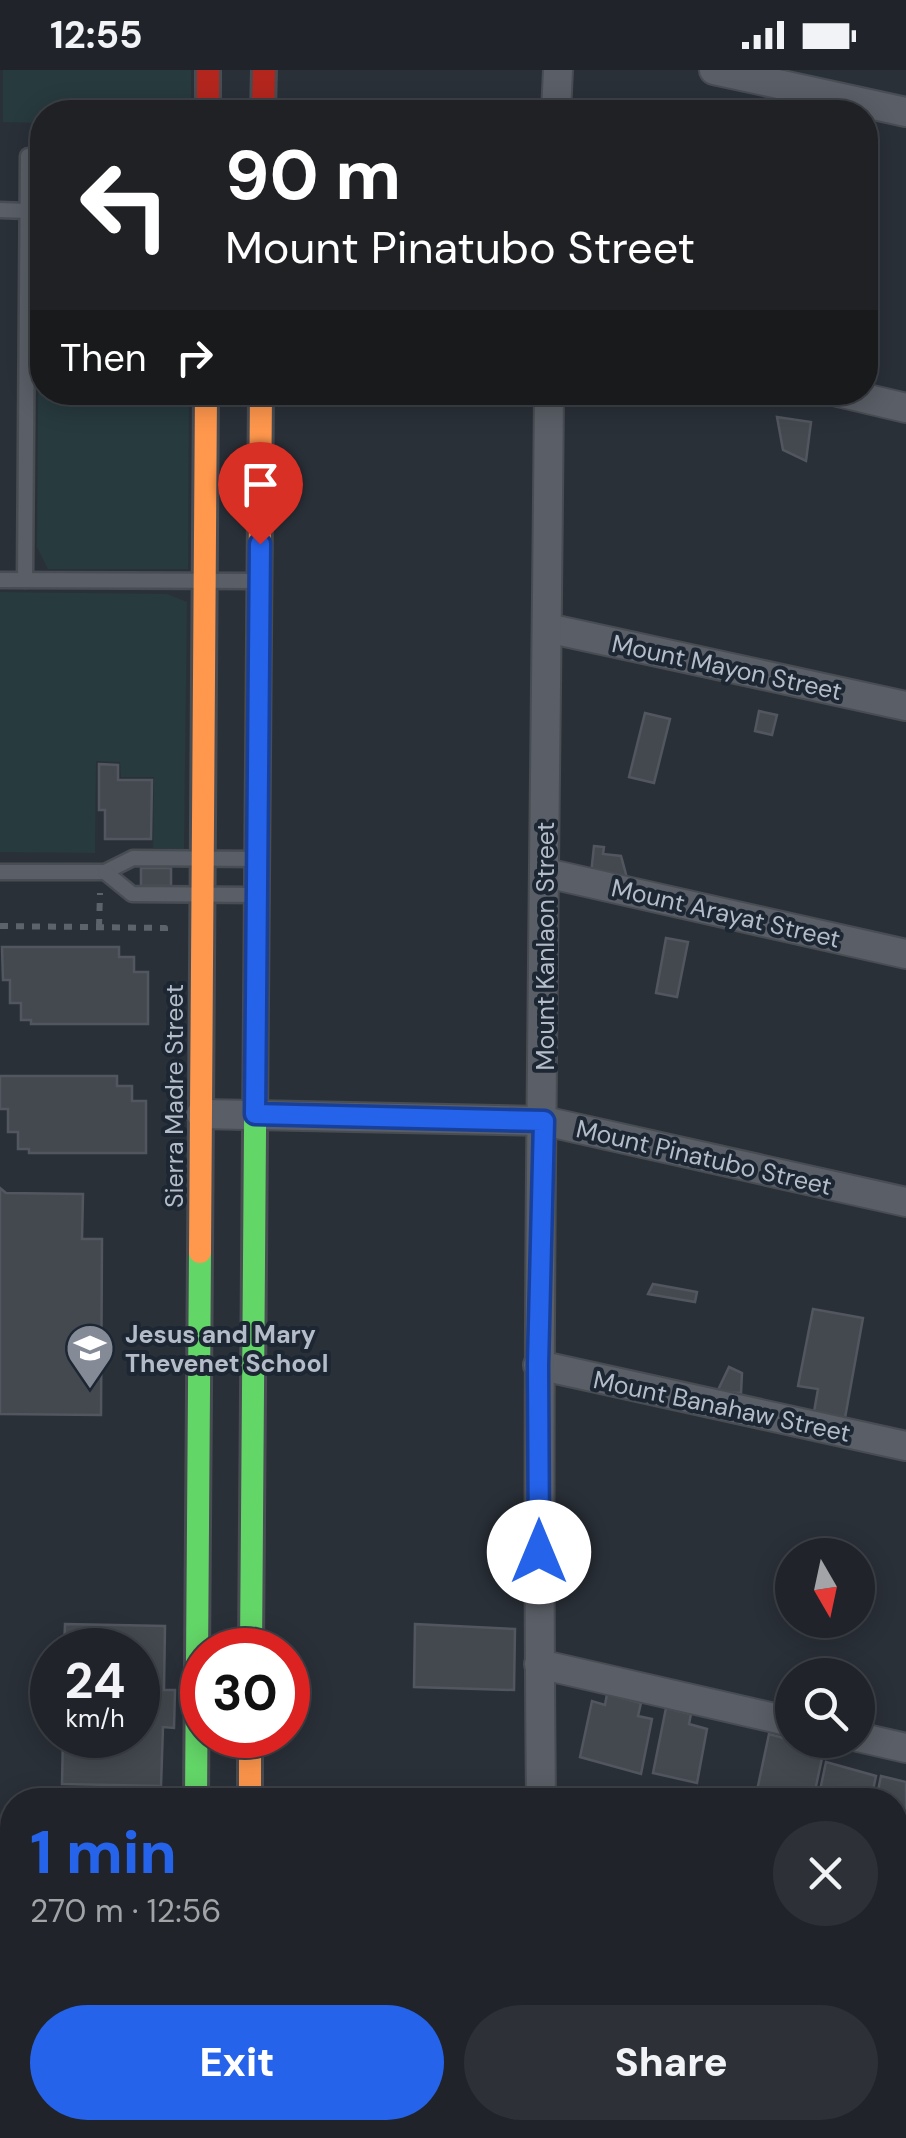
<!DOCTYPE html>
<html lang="en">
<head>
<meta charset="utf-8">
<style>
	body { margin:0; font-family:"DM Sans",sans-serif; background:#2d3036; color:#f1f3f6; height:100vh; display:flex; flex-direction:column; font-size:38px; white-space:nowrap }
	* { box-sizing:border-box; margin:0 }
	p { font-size:32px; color:#a2a4a8 }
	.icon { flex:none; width:55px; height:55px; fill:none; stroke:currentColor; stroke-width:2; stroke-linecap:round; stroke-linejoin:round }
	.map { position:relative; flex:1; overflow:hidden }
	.panel { position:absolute; left:0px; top:1718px; width:908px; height:352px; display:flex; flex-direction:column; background:#20242a; border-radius:40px 40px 0 0; box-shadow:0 5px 25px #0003,0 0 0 2px #3d4147 }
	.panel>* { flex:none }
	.banner { position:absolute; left:30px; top:30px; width:848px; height:305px; border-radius:40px; box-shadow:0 5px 25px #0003,0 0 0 2px #3d4147; background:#202124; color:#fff; overflow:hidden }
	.needle { width:65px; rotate:171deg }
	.controls { position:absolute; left:775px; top:1468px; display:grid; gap:20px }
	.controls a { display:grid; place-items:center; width:100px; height:100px; border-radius:50%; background:#20242a; box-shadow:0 5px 25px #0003,0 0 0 2px #3d4147; font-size:50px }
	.speed { position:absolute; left:30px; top:1558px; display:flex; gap:20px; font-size:50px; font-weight:700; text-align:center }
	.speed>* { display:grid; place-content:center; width:130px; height:130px; border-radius:50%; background:#20242a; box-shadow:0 5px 25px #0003,0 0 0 2px #3d4147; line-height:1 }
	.speed small { font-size:25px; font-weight:400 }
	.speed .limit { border:15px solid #d22; background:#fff; color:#111 }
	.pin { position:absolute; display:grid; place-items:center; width:85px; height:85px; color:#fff; margin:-102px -42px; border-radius:50% 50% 50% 0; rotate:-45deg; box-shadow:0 0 10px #0007 }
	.pin .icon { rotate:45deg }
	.me { position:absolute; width:110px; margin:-55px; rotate:0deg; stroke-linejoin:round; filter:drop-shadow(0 0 8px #0008) }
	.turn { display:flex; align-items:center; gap:35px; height:210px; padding:0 30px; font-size:45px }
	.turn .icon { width:130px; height:130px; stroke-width:2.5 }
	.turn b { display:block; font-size:70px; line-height:85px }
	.then { display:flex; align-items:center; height:95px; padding:0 30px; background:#0003; gap:20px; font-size:38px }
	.round { display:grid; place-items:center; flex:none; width:105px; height:105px; border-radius:52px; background:#2d3036 }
	.headline { display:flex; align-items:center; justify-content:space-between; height:170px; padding:0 30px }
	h1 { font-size:60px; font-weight:800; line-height:75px; color:#2563eb }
	.button { display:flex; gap:20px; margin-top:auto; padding:20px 30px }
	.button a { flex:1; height:115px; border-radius:60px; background:#2563eb; color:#fff; font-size:40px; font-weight:800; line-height:115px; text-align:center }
	.button a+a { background:#2d3036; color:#f1f3f6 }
	.status { display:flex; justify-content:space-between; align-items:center; height:70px; padding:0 50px; background:#20242a; direction:ltr }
	.status svg { height:28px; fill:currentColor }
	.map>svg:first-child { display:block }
	.green { fill:#273a3e }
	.building { fill:#444950; stroke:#52575f; stroke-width:2.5 }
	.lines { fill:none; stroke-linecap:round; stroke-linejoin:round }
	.lane-casing { stroke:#484c53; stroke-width:19 }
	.street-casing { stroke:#484c53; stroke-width:32 }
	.fast-casing { stroke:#484c53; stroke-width:28 }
	.slow-casing { stroke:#484c53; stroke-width:28 }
	.jam-casing { stroke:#484c53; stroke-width:28 }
	.path { stroke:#5d636a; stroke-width:6; stroke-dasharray:8 8; stroke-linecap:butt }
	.lane { stroke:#5a5e66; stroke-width:14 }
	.street { stroke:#5a5e66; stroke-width:28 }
	.fast { stroke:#63d668; stroke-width:22 }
	.slow { stroke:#ff974d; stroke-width:22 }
	.jam { stroke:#b3261e; stroke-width:22 }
	.route-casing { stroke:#184099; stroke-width:25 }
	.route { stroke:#2563eb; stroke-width:18 }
	.labels { text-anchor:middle; stroke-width:8; stroke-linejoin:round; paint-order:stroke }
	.street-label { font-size:25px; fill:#b4bcc9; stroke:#1d2633 }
	.poi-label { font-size:25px; font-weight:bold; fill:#b4bcc9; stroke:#1d2633; text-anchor:start }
</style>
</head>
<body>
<div class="status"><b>12:55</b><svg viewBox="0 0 49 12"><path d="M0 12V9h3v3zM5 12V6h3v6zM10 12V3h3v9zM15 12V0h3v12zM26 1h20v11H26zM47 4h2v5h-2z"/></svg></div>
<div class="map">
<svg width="906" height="2068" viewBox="0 0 906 2068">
	<rect width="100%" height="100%" fill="#2a3038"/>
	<g class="green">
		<polygon points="3,0 191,0 191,42 42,42 42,322 189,323 188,499 48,499 37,477 40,53 3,52"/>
		<polygon points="0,522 167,524 187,532 184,779 153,778 154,707 121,707 120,692 96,691 95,783 0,782"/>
	</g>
	<g class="building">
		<polygon points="777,347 811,352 806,391 783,380"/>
		<polygon points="759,641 777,645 772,665 755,661"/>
		<polygon points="645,643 670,649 654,713 629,707"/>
		<polygon points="99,694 118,695 118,710 152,710 151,769 105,769 105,740 99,740"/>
		<polygon points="594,776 604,777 603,784 621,786 627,808 591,804"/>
		<rect x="141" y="798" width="30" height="18"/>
		<polygon points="666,868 688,872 677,927 656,923"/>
		<polygon points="2,877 119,877 119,887 134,887 134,902 148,902 148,954 31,954 31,950 21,950 21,933 10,933 10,910 3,910"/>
		<polygon points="0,1006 117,1006 117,1016 132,1016 132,1031 146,1031 146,1083 29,1083 29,1079 18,1079 18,1062 8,1062 8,1039 0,1039"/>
		<polygon points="0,1118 6,1123 83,1124 82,1169 102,1169 101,1345 0,1344"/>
		<polygon points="653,1214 697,1222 695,1232 648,1224"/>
		<polygon points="813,1239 863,1248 845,1348 814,1342 818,1319 798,1316"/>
		<polygon points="729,1297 742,1303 741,1323 717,1322"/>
		<polygon points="65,1554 165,1556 164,1620 175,1620 174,1658 163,1657 161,1716 62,1714 63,1665 138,1665 138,1580 64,1580"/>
		<polygon points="415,1554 515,1559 514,1620 414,1617"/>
		<polygon points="607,1624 641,1633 638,1646 652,1649 641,1704 580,1687 592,1631 605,1635"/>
		<polygon points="666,1638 691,1644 689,1654 707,1659 697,1713 653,1703"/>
		<polygon points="769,1664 824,1679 813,1730 755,1730"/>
		<polygon points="826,1692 876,1706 871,1730 818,1730"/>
		<polygon points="881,1706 906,1712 906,1808 895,1805 895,1730 876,1730"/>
	</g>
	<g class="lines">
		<g class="lane-casing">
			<g id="lane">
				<polyline points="0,140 27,141"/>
				<polyline points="0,510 259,511"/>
				<polyline points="25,510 28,86"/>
				<polyline points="0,802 105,802 133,788 256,789"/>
				<polyline points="105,802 132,824 257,825"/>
			</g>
		</g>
		<g class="street-casing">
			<g id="street">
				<polyline points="714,0 906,42"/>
				<polyline points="556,42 558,0"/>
				<polyline points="838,322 906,338"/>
				<polyline points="547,558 906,636"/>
				<polyline points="546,803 906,884"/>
				<polyline points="201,1044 544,1051 906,1132"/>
				<polyline points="538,1295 906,1376"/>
				<polyline points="539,1594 792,1652"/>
				<polyline points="858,1667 906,1678"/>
				<path d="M541,1730C536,1261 545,792 549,322"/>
				<polyline points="895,1971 906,1973"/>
				<polyline points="543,2058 543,2068"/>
			</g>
		</g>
		<g class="fast-casing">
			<g id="fast">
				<polyline points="251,1580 256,933"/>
				<polyline points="196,1730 200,1182"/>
			</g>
		</g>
		<g class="slow-casing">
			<g id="slow">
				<polyline points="256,933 261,322"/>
				<polyline points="200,1182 206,322"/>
				<polyline points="250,1665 250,1730"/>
				<polyline points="194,2058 194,2068"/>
				<polyline points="247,2058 247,2068"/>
			</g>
		</g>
		<g class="jam-casing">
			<g id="jam">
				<polyline points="208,0 208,42"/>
				<polyline points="263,42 264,0"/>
			</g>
		</g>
		<g class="path">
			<polyline points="0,856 165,858 165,861"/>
			<polyline points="99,857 100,823"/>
		</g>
		<use href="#lane" class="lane"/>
		<use href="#street" class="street"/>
		<use href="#fast" class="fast"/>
		<use href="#slow" class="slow"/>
		<use href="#jam" class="jam"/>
	</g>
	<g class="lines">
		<g class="route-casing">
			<polyline id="route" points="260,474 255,1044 544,1051 538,1295 539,1482"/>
		</g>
		<use href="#route" class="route"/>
	</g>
	<defs>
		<g id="school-pin" transform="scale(2.5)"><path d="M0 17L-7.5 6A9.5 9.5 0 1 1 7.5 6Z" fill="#848b96" stroke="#1d2633"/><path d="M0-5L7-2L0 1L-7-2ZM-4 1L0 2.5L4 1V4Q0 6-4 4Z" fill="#fff"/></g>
	</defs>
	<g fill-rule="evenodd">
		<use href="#school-pin" x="90" y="1278"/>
	</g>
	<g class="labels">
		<g class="street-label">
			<text transform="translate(727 597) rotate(12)" y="9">Mount Mayon Street</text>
			<text transform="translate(726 843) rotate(13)" y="9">Mount Arayat Street</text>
			<text transform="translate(545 876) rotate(-90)" y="9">Mount Kanlaon Street</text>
			<text transform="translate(174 1026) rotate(-90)" y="9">Sierra Madre Street</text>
			<text transform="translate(704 1087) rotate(13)" y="9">Mount Pinatubo Street</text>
			<text transform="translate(722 1336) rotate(12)" y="9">Mount Banahaw Street</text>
		</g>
		<g class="poi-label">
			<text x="125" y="1273">Jesus and Mary<tspan x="125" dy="29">Thevenet School</tspan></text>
		</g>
	</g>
</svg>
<div class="controls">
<a><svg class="needle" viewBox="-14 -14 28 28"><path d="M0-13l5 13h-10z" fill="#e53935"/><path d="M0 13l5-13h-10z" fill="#a2a4a8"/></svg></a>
<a><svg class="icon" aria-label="search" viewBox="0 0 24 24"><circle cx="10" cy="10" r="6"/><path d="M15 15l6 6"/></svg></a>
</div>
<div class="speed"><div>24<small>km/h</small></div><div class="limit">30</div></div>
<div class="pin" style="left:260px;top:474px;background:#d93025"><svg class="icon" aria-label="arrive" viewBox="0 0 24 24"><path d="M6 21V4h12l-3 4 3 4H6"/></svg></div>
<svg class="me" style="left:539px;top:1482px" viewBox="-20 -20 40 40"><circle r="19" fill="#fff"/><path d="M0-13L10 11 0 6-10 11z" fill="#2563eb"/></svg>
<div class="banner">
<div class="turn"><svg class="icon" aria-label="left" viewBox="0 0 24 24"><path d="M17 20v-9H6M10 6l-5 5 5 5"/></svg><div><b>90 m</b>Mount Pinatubo Street</div></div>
<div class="then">Then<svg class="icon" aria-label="right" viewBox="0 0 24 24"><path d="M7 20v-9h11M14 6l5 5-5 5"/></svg></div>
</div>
<section class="panel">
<div class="headline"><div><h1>1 min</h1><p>270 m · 12:56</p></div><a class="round"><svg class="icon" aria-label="close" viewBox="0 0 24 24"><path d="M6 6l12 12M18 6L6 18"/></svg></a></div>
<div class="button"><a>Exit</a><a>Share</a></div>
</section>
</div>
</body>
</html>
